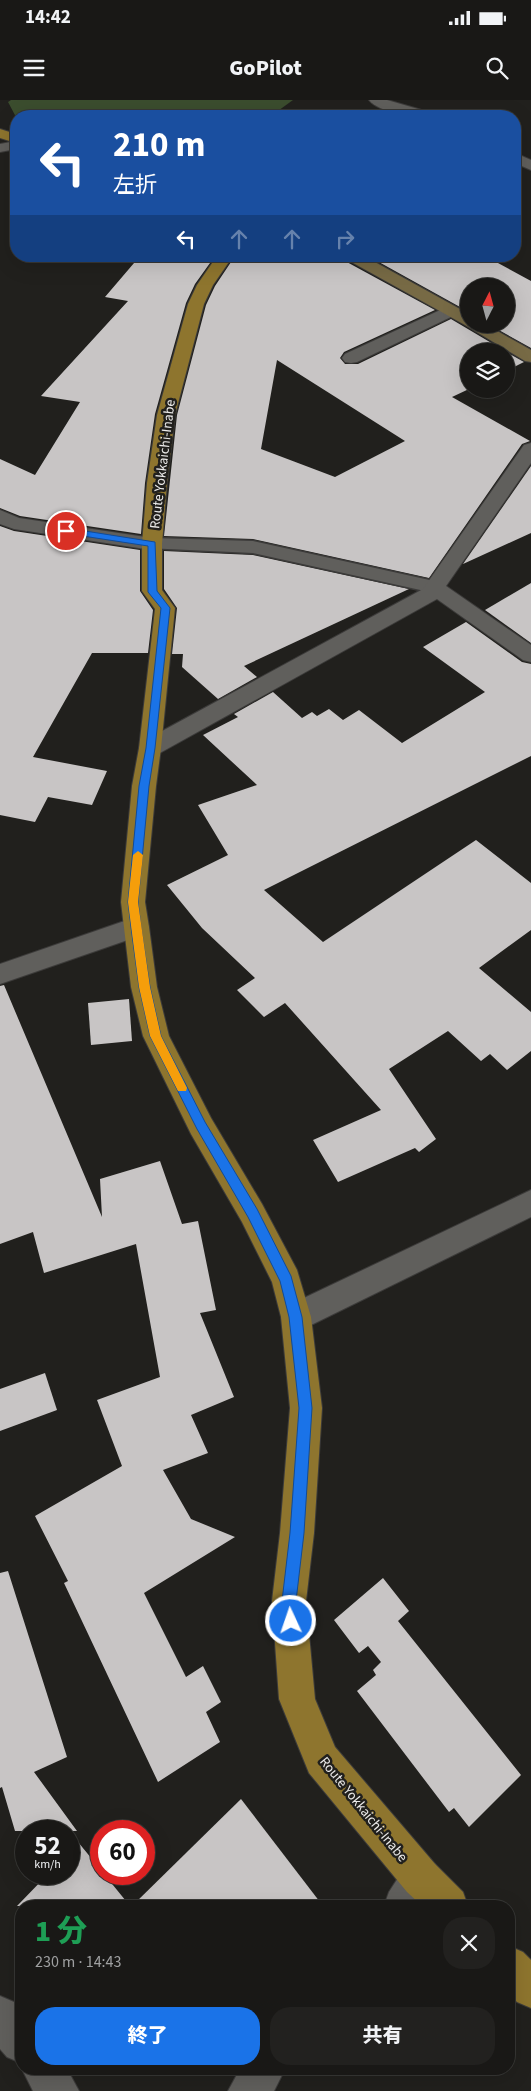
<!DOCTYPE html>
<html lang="ja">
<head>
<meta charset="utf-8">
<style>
	body { margin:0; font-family:"Source Sans 3","Noto Sans JP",sans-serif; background:#22211f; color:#f1f3f6; height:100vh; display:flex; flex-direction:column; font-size:19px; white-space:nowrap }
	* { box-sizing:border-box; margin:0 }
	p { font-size:16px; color:#9fa0a1 }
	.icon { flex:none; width:28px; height:28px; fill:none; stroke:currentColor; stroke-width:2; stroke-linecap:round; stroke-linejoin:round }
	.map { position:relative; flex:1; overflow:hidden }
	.side { position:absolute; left:15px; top:1800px; width:500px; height:175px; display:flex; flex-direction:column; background:#191816; border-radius:20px; box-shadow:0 5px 20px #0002,0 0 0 1px #373735 }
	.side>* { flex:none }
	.guide { position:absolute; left:10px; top:10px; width:511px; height:152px; border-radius:20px; box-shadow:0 5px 20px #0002,0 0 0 1px #373735; background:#1a4fa0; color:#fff; overflow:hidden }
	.needle { width:32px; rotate:6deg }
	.buttons { position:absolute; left:460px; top:178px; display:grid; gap:10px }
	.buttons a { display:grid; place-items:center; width:55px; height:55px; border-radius:50%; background:#191816; box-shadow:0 5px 20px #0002,0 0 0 1px #373735; font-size:25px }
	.speed { position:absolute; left:15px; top:1720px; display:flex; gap:10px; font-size:25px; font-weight:700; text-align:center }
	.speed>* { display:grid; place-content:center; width:65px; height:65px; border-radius:50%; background:#191816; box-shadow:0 5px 20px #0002,0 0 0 1px #373735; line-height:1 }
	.speed small { font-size:12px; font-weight:400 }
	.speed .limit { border:8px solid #d22; background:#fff; color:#111 }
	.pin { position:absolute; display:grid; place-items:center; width:42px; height:42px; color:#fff; margin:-21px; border:2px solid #fff; border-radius:50%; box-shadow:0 1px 5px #0007 }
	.me { position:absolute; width:55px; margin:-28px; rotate:357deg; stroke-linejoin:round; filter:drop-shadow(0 0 4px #0008) }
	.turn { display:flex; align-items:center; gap:18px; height:105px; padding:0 20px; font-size:22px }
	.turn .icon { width:65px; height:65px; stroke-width:2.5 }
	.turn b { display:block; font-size:35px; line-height:42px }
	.lanes { display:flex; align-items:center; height:48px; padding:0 20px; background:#0003; justify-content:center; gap:25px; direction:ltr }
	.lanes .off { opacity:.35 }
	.round { display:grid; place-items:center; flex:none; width:52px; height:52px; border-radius:20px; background:#22211f }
	.head { display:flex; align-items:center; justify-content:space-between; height:85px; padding:0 20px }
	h1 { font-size:30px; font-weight:800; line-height:38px; color:#1e9e55 }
	.button { display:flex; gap:10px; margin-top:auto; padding:10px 20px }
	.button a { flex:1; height:58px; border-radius:20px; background:#1a73e8; color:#fff; font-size:20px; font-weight:800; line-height:58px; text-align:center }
	.button a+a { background:#22211f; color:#f1f3f6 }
	.status { display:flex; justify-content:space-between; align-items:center; height:35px; padding:0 25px; background:#191816; direction:ltr }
	.status svg { height:14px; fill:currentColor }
	header { display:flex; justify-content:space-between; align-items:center; height:65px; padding:0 20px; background:#191816; font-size:22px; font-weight:800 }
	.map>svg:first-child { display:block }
	.green { fill:#3b4d2e }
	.building { fill:#c8c5c5; fill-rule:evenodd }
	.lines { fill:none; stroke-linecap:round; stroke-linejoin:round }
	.lane-casing { stroke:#3c3b3a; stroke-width:3 }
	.street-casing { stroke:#3c3b3a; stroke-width:2 }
	.secondary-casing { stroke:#3c3b3a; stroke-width:2 }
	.primary-casing { stroke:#3c3b3a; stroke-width:2 }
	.lane { fill:#605f5c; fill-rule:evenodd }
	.street { fill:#605f5c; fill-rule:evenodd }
	.secondary { fill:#776a45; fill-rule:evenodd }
	.primary { fill:#8e752e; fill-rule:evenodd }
	.route { fill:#1a73e8; stroke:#114b97 }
	.slow { fill:#f59e0b }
	.labels { text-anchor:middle; stroke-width:5; stroke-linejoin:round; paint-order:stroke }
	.street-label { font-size:14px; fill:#ecebea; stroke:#21201d }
</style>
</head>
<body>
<div class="status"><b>14:42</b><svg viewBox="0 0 49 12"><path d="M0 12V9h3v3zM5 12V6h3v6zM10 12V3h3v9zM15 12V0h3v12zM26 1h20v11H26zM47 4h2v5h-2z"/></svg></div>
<header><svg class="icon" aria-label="menu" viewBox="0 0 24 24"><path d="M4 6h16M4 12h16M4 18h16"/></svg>GoPilot<svg class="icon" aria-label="search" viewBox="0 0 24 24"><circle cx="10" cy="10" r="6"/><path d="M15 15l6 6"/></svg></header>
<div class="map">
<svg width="531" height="1991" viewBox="0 0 531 1991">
	<rect width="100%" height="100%" fill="#21201d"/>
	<polygon class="green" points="11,0 293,0 271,16 16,17 8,2"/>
	<g class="building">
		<polygon points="140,156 215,156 195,184 186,203 155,314 145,383 141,434 20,416 0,408 0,359 35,375 80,302 41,296 128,201 105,197"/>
		<path d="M235,156H342L345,161L435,210L344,252L340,258L345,264H358L451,219L505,251H469V289L452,297L530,341L522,344L429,478L253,439L164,436L177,315L206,205L215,186ZM277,260L405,341L335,377L261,349Z"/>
		<polygon points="368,156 485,156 531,181 531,248 488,224 506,224 506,186 469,186 469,212"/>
		<polygon points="506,252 524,262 506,271"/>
		<polygon points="531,366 531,433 463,464"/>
		<polygon points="0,426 14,431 140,450 140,491 153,510 148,553 92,553 33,657 107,671 92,705 48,697 35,722 0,715"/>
		<polygon points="164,451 253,455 409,489 244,566 257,577 218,599 182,567 183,554 172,554 177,508 164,489"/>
		<polygon points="531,483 531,543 485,510"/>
		<polygon points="466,522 522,562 531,564 531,656 264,790 323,842 476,740 531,783 531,830 479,868 531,912 531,951 507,970 490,954 481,961 448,931 389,969 436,1039 419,1052 415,1048 338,1082 313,1040 381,1010 285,903 264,917 237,890 255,878 202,828 167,785 228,755 198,705 257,685 203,635 238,617 234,614 273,592 302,618 312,612 317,616 329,609 343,620 359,610 402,643 485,592 423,547"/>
		<polygon points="4,885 102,1117 100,1079 160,1061 182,1124 198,1121 216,1210 200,1213 234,1297 191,1315 208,1353 163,1370 191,1419 235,1437 144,1493 186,1577 203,1566 221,1602 206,1612 220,1642 158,1682 64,1483 68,1481 35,1416 122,1366 97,1300 160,1277 136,1144 44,1173 33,1132 0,1144 0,886"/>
		<polygon points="129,899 132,941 91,945 88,903"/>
		<polygon points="45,1273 57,1310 0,1331 0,1289"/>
		<polygon points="8,1471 67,1657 34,1672 77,1731 15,1731 2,1687 0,1688 0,1473"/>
		<polygon points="383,1478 409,1511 398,1521 521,1675 469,1727 454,1708 449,1712 357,1591 376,1575 373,1570 381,1562 368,1546 359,1553 334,1520"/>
		<polygon points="241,1699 323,1806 132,1806"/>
		<polygon points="78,1742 101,1770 101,1774 104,1774 130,1806 17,1806 48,1774 69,1774 69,1752"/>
	</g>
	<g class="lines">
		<g class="lane-casing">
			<polygon id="lane" points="152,438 253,441 434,481 441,483 443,487 441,491 434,493 253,453 146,448 143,444 146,440"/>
		</g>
		<g class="street-casing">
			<g id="street">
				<path d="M369,0H387L432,13L434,16C418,17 380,14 369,0Z"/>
				<polygon points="16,41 16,49 0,52 0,44"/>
				<polygon points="515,53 531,60 531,70 515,63"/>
				<polygon points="449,206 455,207 457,211 455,215 357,262 351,263 345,262 342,258 345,254"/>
				<polygon points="531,343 531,363 446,486 531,545 531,562 523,560 437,499 158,654 150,656 142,654 139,648 142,642 423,489 524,345"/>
				<polygon points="0,410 19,418 152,438 159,440 162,444 159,448 152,450 14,429 0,424"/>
				<polygon points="136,817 145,820 149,827 145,834 0,884 0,864"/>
				<polygon points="531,1090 531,1117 307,1227 296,1231 285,1227 281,1217 285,1207"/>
				<polygon points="421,1759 435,1764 440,1778 425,1806 384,1806 389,1792 407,1764"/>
				<polygon points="0,1896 14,1902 21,1911 21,1963 7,1957 0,1949"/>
				<polygon points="22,1969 67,1969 79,1991 33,1991"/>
				<polygon points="240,1969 285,1969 274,1991 228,1991"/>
			</g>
		</g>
		<g class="secondary-casing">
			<polygon id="secondary" points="344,156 364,156 469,214 469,224 485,224 531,250 531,262 525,261 465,225 346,159"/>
		</g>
		<g class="primary-casing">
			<g id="primary">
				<polygon points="0,29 16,34 16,43 0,38"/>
				<polygon points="217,156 233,156 213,185 204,204 175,315 167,383 162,444 162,490 175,508 161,648 156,686 145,802 149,827 157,887 169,936 211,1018 262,1104 297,1170 311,1217 322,1308 314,1433 306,1501 315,1599 335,1647 435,1764 463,1792 468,1806 422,1806 407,1792 309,1673 279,1599 272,1501 280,1433 290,1308 281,1217 272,1182 242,1122 191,1034 143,936 131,887 121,802 132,686 139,648 155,509 142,491 142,444 147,383 157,315 188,204 197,185"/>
				<polygon points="509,1846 523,1852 531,1860 531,1908 517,1902 509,1894"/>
			</g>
		</g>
		<use href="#lane" class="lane"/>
		<use href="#street" class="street"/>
		<use href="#secondary" class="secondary"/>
		<use href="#primary" class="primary"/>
	</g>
	<polygon class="route" points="66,428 155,442 157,491 170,508 155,648 149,686 138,802 141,827 150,887 161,936 205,1022 257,1109 291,1176 302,1217 312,1308 304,1433 296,1501 298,1521 296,1526 291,1528 286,1526 282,1501 290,1433 299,1308 289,1217 280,1181 248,1117 197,1029 150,936 139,887 131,827 128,802 139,686 146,648 161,508 148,492 148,446 63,433 62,431"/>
	<polygon class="slow" points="138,751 143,755 138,802 150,887 161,936 187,988 186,991 178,991 150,936 139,887 128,802 133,755"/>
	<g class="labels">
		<g class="street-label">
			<text transform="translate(162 364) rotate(-83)" y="5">Route Yokkaichi-Inabe</text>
			<text transform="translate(364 1709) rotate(51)" y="5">Route Yokkaichi-Inabe</text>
		</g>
	</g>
</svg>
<div class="buttons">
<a><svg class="needle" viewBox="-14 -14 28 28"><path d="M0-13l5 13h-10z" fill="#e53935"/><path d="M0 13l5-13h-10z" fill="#9fa0a1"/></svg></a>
<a><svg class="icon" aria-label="layers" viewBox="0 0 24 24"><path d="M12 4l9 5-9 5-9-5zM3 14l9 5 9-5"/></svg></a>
</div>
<div class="speed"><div>52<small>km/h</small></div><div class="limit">60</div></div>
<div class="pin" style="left:66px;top:431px;background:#d93025"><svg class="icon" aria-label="arrive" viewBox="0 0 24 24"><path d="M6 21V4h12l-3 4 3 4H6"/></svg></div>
<svg class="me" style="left:291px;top:1521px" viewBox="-20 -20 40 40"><circle r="17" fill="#1a73e8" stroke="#fff" stroke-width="3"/><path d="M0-11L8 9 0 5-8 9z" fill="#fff"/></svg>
<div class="guide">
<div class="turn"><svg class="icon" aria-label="left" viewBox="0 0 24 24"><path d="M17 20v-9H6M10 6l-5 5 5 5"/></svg><div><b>210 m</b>左折</div></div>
<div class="lanes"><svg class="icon" aria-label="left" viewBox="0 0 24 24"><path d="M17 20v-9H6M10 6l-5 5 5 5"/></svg><svg class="icon off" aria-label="ahead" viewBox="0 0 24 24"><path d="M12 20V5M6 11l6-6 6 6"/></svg><svg class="icon off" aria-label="ahead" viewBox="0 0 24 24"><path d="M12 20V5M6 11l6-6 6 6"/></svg><svg class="icon off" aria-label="right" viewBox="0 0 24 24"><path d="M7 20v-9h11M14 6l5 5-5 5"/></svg></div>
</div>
<section class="side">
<div class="head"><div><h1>1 分</h1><p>230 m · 14:43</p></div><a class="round"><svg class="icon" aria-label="close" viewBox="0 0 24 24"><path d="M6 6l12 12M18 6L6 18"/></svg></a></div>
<div class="button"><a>終了</a><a>共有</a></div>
</section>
</div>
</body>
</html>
